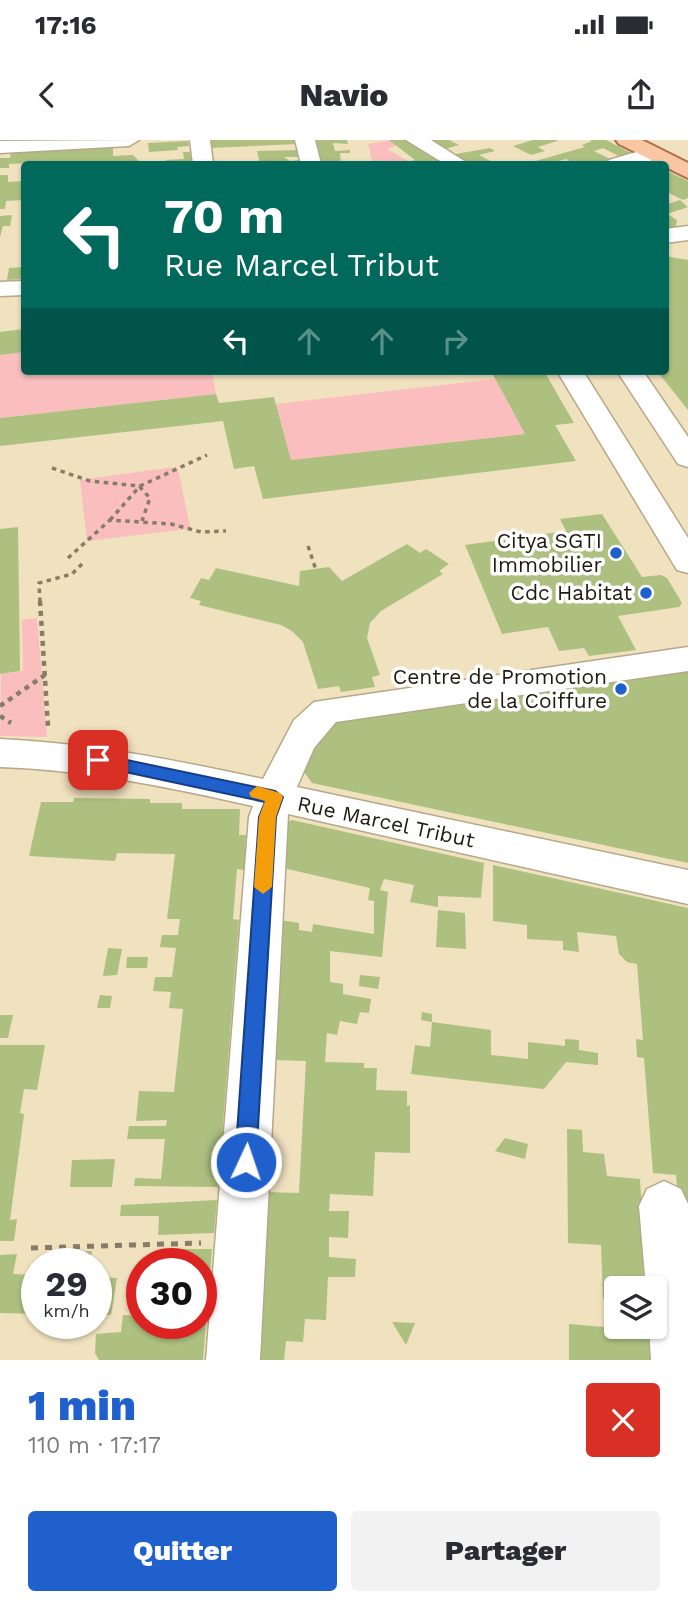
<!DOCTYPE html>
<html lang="fr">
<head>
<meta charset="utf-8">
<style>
	body { margin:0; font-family:"Work Sans",sans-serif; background:#f2f2f3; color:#2b2b33; height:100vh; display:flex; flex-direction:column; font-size:26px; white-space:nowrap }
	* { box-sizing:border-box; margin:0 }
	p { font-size:23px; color:#7c7c81 }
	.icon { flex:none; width:38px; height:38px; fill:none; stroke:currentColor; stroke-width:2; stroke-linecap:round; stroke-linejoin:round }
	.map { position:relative; height:1220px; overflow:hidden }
	.side { display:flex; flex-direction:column; background:#fff; flex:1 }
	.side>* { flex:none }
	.banner { position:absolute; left:21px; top:21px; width:648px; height:214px; border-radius:7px; box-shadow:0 2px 5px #0004; background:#00695c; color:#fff; overflow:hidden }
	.buttons { position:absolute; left:604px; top:1136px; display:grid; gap:14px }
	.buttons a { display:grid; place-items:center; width:63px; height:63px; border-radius:7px; background:#fff; box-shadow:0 2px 5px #0004; font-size:35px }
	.speed { position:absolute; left:21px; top:1108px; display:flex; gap:14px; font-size:35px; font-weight:700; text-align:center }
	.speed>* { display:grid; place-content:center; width:91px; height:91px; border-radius:50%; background:#fff; box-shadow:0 2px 5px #0004; line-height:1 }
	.speed small { font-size:18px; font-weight:400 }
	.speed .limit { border:10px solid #d22; background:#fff; color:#111 }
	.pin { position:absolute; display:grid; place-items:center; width:60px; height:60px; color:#fff; margin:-30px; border-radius:14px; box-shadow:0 4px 10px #0006 }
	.me { position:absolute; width:77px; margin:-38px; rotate:3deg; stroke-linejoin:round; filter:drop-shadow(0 0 5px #0008) }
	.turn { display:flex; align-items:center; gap:24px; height:147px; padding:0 28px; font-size:32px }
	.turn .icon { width:91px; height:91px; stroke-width:2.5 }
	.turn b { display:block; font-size:49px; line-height:60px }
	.lanes { display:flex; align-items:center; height:66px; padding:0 28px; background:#0003; justify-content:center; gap:35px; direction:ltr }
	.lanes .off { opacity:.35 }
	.round { display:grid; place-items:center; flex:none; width:74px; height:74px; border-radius:7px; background:#f2f2f3 }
	.overview { display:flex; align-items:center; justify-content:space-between; height:119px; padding:0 28px }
	h1 { font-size:42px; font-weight:800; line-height:52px; color:#2060cc }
	.cta { display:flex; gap:14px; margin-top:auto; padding:14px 28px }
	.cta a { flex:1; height:80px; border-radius:7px; background:#2060cc; color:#fff; font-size:28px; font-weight:800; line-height:80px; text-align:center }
	.cta a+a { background:#f2f2f3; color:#2b2b33 }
	.status { display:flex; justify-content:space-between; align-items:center; height:49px; padding:0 35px; background:#fff; direction:ltr }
	.status svg { height:19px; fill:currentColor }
	header { display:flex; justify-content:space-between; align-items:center; height:91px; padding:0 28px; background:#fff; font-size:32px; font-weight:800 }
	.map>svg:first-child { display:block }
	.green { fill:#fabebe }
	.building { fill:#adc080 }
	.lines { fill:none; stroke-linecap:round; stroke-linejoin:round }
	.minor-casing { stroke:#b6a888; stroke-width:3 }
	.major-casing { stroke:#ad7147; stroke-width:4 }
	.path-far2 { stroke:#877d66; stroke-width:3.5; stroke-dasharray:4.5 4.5; stroke-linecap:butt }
	.path-far1 { stroke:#877d66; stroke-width:4.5; stroke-dasharray:5 5; stroke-linecap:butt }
	.path { stroke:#877d66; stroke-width:5; stroke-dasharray:7 7; stroke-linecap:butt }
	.minor { fill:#fff; fill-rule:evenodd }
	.major { fill:#fbc6a3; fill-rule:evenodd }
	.route { fill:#2060cc; stroke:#153e85; stroke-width:2 }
	.slow { fill:#f59e0b }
	.poi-dot { fill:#2060cc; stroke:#fff; stroke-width:2.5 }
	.labels { text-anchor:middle; stroke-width:7; stroke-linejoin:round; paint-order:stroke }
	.poi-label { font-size:21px; fill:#1f1a0e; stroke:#fff; text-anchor:end }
	.street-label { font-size:21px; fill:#1f1a0e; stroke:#fff }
</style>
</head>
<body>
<div class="status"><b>17:16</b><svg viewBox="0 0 49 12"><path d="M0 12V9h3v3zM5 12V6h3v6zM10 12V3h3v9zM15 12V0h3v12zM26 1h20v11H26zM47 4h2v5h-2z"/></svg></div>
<header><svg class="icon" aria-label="back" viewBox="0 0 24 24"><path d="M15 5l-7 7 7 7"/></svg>Navio<svg class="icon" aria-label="share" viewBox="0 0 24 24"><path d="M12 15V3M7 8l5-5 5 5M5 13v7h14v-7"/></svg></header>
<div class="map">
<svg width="688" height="1220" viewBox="0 0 688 1220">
	<rect width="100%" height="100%" fill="#f0e1bf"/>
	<g class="green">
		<polygon points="391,0 398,5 387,9 410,22 373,24 368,4"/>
		<polygon points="24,212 24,231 212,231 216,254 0,278 0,215"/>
		<polygon points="495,239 525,294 291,320 276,264"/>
		<polygon points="174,327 178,329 190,387 187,389 87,401 80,340"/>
		<polygon points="37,478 47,597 0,596 1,534 23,531 22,480"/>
	</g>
	<g class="building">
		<polygon points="209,0 295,0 297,4 210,8"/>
		<polygon points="315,0 347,0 348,4 333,3 335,11 350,10 350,13 340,13 341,24 321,24"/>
		<polygon points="389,0 405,0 443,22 412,24 408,22 415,20"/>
		<polygon points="424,0 449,0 459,5 442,10"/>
		<polygon points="533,0 557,0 557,1 538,7 545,11 531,15 513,6"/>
		<polygon points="590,0 606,0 633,14 621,17 603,8 594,11 612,20 597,24 575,24 566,19 548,24 525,24 585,7 582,5 592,1"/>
		<polygon points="188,1 189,6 177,7 178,10 149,12 148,3"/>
		<polygon points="113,5 113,16 133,15 139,21 73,24 73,21 9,24 9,28 0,28 0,18 10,18 11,11 100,8 100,6"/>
		<polygon points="490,8 495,11 479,15 496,24 467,24 450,15"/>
		<polygon points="298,10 299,17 284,17 290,21 300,20 300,24 260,24 257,11"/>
		<polygon points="183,12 190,12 192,24 167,24 166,20 184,19"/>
		<polygon points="665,30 688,41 688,58 683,60 665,51"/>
		<polygon points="0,35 8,35 8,42 24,41 24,60 6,61 5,69 0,69"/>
		<polygon points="680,60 688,67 667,74 677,80 676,87 665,88 665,65"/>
		<polygon points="12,75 10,86 3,86 0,97 0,76"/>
		<polygon points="665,116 688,120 688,270 657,231 665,231"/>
		<polygon points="24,127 24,139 7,140 9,128"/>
		<polygon points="24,189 24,212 0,215 0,192"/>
		<polygon points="491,231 544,231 574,283 555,285 576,321 263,359 254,326 234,329 223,281 0,306 0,278 216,254 219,263 274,257 291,320 525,294"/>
		<polygon points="602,374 642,437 661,435 667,438 682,463 679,467 618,476 636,510 589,516 584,508 559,511 548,487 502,494 465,405 566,391 560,379"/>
		<polygon points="18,387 20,531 0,534 0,389"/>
		<polygon points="407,404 420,413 426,409 449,424 439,431 443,434 381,471 370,483 367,498 380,535 372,537 375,547 341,552 339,546 318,549 303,502 292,491 281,485 199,465 201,461 190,458 201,438 209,440 216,428 299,446 300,431 329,427 342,441"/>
		<polygon points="688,528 688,723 312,643 302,629 334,580"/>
		<polygon points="74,658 150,659 150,663 182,663 182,669 240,669 239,695 246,695 244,730 237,729 233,779 239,780 218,1047 134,1046 135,1038 161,1039 165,999 127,999 129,986 166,986 167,980 136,981 139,951 174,952 183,869 169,868 171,852 153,851 155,837 172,837 176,808 160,807 162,795 178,795 180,779 167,779 175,714 117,713 115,721 29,716 41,662 73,662"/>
		<polygon points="292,680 484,723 481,758 438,756 438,767 410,762 414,745 384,739 380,750 388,752 382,817 330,811 330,842 343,844 343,854 371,859 369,873 360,872 357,884 340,881 337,895 327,893 325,922 364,923 364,928 377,928 376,950 407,951 407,966 410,965 410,1013 375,1012 373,1056 330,1054 329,1071 349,1071 348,1098 329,1097 329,1117 356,1119 355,1137 328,1137 326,1180 305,1179 303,1202 286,1201 284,1220 259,1220 267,1052 299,1053 306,921 273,920 280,780 299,783 299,790 312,792 313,784 374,794 374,761 368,760 370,748 283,728 285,683"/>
		<polygon points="493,725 688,768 688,1071 679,1070 676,1035 653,1033 644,918 637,917 636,899 643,900 637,824 627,822 619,814 616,796 577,792 579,812 563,810 563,801 527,799 527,785 493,781"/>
		<polygon points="438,770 465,773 466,809 436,807"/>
		<polygon points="108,808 122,809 117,835 103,836"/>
		<polygon points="127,817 148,817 147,828 126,828"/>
		<polygon points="360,835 380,837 378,849 359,846"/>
		<polygon points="100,855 112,856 110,868 97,868"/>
		<polygon points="422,872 432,874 432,882 491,890 491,915 528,919 528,902 565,906 565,899 579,900 579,910 598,913 598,925 566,922 544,949 411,934 415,905 430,907 432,882 421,880"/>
		<polygon points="0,875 13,875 8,898 0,898"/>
		<polygon points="0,905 45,905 37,950 24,949 20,973 24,974 10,1080 17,1079 14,1101 0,1101"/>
		<polygon points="567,989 582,990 583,1012 604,1014 607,1036 640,1039 647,1148 616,1148 616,1160 603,1159 601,1105 568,1103"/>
		<polygon points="505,998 528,1004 525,1019 495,1011"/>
		<polygon points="115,1019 112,1047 70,1047 72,1020"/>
		<polygon points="217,1060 214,1093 158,1095 159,1076 120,1076 121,1065"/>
		<polygon points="169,1109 212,1109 203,1220 99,1220 95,1213 96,1194 121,1192 123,1175 142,1176 142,1183 201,1183 201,1124 167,1124"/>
		<polygon points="92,1111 90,1124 71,1124 73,1112"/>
		<polygon points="17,1114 13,1134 37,1135 37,1174 0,1173 0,1115"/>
		<polygon points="96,1137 117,1138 111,1175 96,1175"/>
		<polygon points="392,1182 415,1183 406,1205"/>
		<polygon points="569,1184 650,1191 652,1220 569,1220"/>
	</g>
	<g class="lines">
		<g class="minor-casing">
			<g id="minor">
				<polygon points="139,0 129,6 0,13 0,1"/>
				<polygon points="190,0 210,0 213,24 193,24"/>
				<polygon points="295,0 315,0 321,24 301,24"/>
				<polygon points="406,0 431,0 469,24 445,24"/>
				<path d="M653,7L660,9L663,13C651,27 622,25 606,24L609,20Z"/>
				<polygon points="688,86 688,100 665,103 665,89"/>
				<polygon points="24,141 24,155 0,156 0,142"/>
				<polygon points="557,231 583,231 688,398 688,433 677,430"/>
				<polygon points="617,231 643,231 688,297 688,327 678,324"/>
				<path d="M688,507V531L336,582L314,608L297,647L688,730V764L288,674L260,1220H206L249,677L253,666C168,647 87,630 0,627V599C90,603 175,620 263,639L294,580L314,562Z"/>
				<polygon points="664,1041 681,1049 688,1064 688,1220 651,1220 649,1186 654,1186 654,1148 646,1148 639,1066 647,1049"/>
			</g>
		</g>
		<g class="major-casing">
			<polygon id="major" points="616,0 642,0 688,23 688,38 619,4"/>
		</g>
		<g class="path-far2">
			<polyline points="52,328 90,341 139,346 150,358 142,381"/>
			<polyline points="110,380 140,346 207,315"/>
			<polyline points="308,406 316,430"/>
			<polyline points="68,418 110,380 171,384 201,392 226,391"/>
			<polyline points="40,462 39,443 72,434 84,422"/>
		</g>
		<g class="path-far1">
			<polyline points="40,461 48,586"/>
			<polyline points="0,566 45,535"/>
			<polyline points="0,576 11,583"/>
		</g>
		<polyline class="path" points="31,1108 201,1103"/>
		<use href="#minor" class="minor"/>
		<use href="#major" class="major"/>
	</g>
	<polygon class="route" points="98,614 275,651 283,657 276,677 256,1022 253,1029 246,1032 238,1029 235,1022 259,677 265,662 93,625 90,620"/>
	<polygon class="slow" points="257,646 280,653 283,657 276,677 272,747 263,754 254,747 259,677 265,661 251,657 249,653"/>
	<g class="poi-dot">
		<circle cx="616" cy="413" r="7"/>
		<circle cx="646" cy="453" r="7"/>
		<circle cx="621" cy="549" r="7"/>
	</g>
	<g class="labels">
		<g class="poi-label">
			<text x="602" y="408">Citya SGTI<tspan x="602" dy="24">Immobilier</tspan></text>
			<text x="632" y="460">Cdc Habitat</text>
			<text x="607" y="544">Centre de Promotion<tspan x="607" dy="24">de la Coiffure</tspan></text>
		</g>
		<g class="street-label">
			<text transform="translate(386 682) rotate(12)" y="7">Rue Marcel Tribut</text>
		</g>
	</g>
</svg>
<div class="buttons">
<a><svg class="icon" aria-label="layers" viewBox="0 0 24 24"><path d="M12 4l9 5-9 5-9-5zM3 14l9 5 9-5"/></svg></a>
</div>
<div class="speed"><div>29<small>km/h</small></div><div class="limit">30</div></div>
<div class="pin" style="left:98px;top:620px;background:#d93025"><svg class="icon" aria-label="arrive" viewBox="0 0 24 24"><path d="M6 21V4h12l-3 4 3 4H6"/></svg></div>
<svg class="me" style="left:246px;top:1022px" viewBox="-20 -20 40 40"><circle r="17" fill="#2060cc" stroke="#fff" stroke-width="3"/><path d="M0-11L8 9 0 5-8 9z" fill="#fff"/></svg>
<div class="banner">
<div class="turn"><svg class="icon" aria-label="left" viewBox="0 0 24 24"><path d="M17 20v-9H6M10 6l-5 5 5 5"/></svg><div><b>70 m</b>Rue Marcel Tribut</div></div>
<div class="lanes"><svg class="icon" aria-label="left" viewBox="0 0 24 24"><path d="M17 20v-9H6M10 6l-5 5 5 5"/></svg><svg class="icon off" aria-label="ahead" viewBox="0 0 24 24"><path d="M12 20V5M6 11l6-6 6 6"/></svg><svg class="icon off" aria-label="ahead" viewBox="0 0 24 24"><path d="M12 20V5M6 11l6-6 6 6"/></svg><svg class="icon off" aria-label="right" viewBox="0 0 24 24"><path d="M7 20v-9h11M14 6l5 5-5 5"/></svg></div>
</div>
</div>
<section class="side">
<div class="overview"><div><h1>1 min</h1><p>110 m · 17:17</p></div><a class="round" style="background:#d93025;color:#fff"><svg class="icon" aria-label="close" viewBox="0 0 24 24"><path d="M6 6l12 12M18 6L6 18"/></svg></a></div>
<div class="cta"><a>Quitter</a><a>Partager</a></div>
</section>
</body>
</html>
